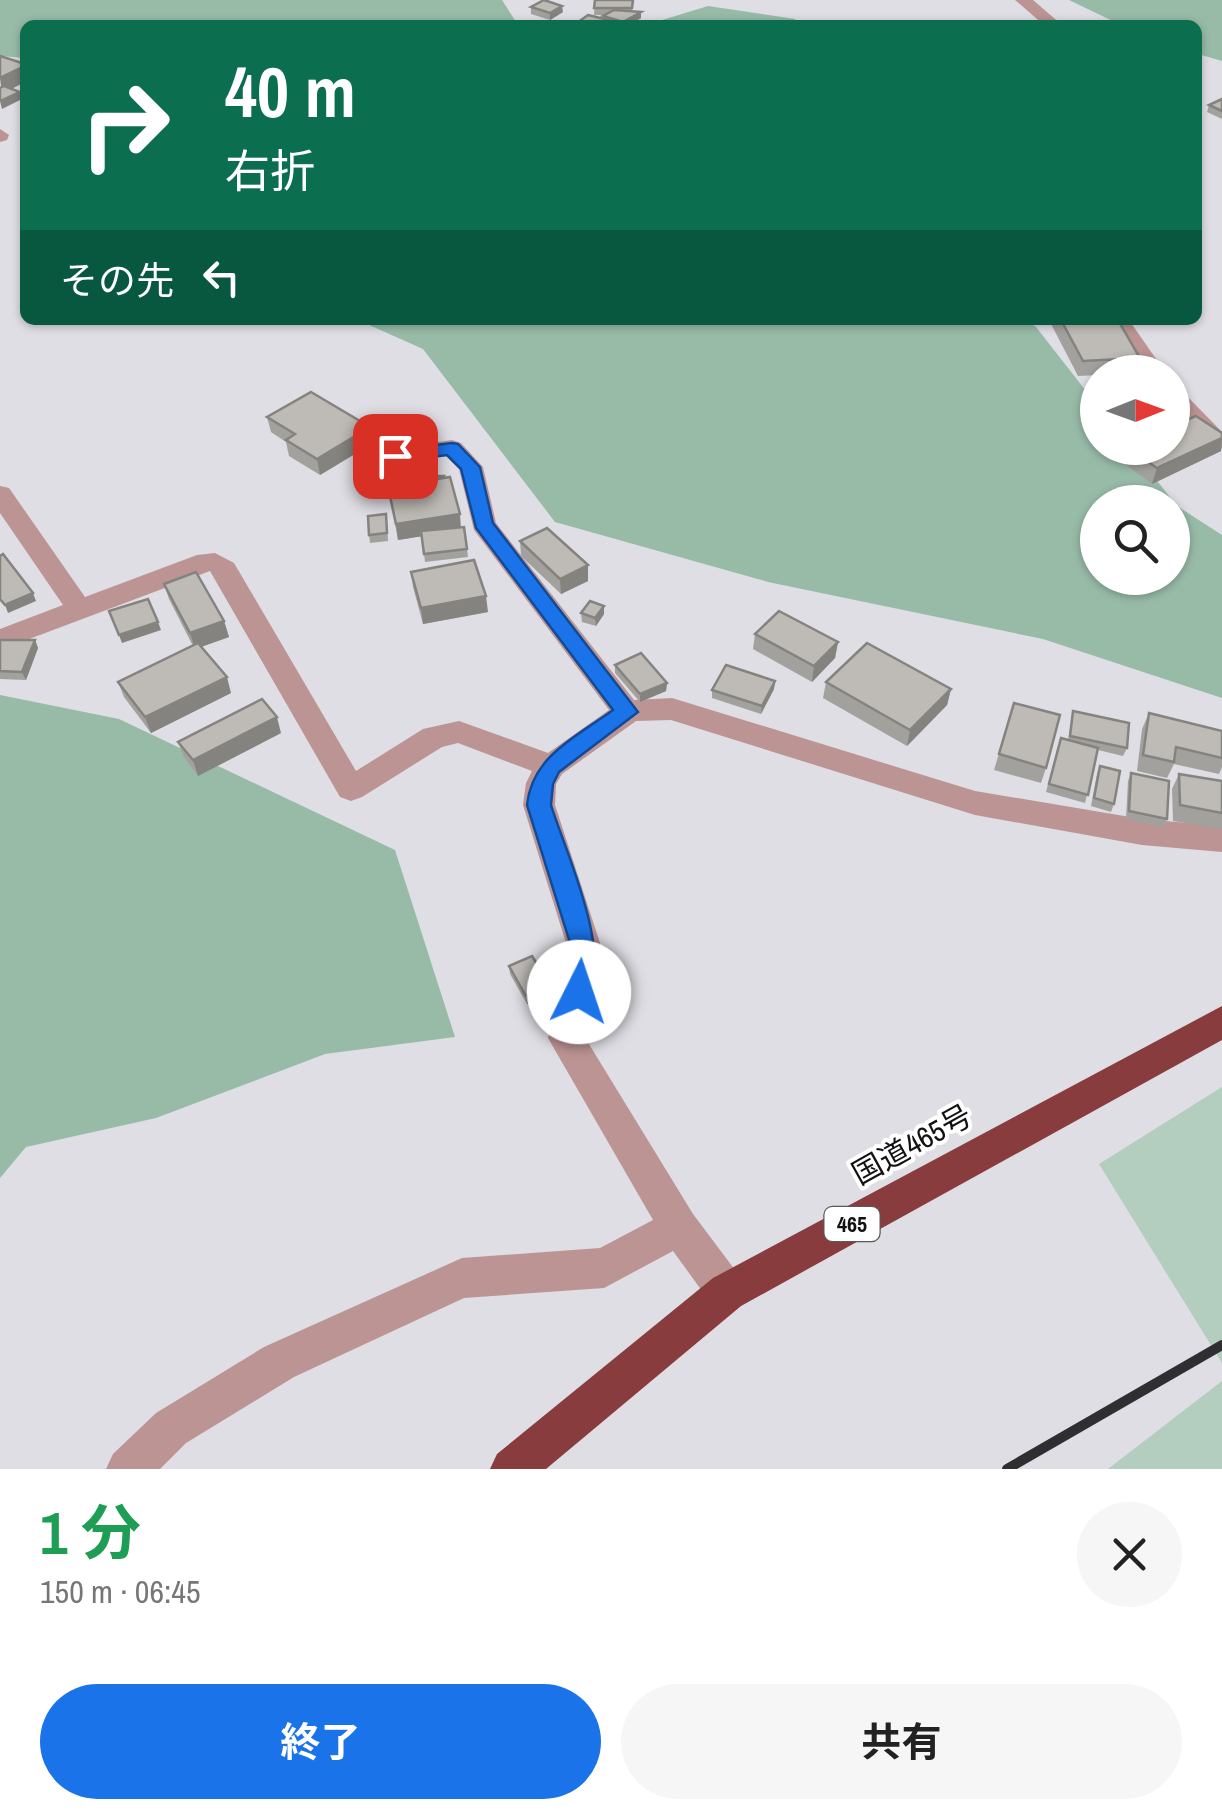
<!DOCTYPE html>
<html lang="ja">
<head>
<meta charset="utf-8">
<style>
	body { margin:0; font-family:"Archivo Narrow","Noto Sans JP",sans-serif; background:#f6f6f6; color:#222; height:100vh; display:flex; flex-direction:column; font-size:38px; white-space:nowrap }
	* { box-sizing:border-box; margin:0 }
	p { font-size:32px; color:#767676 }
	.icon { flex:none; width:55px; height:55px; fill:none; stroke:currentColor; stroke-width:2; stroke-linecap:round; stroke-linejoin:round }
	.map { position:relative; height:1469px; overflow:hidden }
	.panel { display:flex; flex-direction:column; background:#fff; flex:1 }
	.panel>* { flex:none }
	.banner { position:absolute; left:20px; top:20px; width:1182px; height:305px; border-radius:15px; box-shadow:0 2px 8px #0004; background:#0b6e4f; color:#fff; overflow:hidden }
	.needle { width:65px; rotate:89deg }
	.tools { position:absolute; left:1080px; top:355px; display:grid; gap:20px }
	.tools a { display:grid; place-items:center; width:110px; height:110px; border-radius:50%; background:#fff; box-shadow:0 2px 8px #0004; font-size:50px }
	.pin { position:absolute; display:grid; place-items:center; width:85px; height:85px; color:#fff; margin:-42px; border-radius:20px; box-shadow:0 5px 15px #0006 }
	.me { position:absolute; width:110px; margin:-55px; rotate:4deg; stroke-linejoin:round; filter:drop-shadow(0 0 8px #0008) }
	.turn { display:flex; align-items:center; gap:35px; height:210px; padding:0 40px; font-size:45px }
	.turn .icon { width:130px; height:130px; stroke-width:2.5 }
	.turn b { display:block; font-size:70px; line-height:85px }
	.then { display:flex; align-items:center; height:95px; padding:0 40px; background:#0003; gap:20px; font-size:38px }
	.round { display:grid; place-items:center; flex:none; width:105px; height:105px; border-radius:52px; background:#f6f6f6 }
	.head { display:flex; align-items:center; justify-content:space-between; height:170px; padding:0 40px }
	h1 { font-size:60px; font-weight:700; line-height:75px; color:#1e9e55 }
	.action { display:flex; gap:20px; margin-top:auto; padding:20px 40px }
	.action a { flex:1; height:115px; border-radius:60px; background:#1a73e8; color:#fff; font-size:40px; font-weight:700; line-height:115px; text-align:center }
	.action a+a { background:#f6f6f6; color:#222 }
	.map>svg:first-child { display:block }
	.green { fill:#b3cdbe }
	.forest { fill:#98bba8; fill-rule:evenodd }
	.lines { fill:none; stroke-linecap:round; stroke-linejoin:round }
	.minor { fill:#bc9493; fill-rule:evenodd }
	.highway { fill:#893c3e; fill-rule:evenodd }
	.rail { stroke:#2f2f31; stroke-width:10 }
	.wall { fill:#a3a19d }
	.shaded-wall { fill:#85837f }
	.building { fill:#bebbb6; stroke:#85837f; stroke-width:2.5 }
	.route { fill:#1a73e8; stroke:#114b97; stroke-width:2.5 }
	.labels { text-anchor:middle; stroke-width:8; stroke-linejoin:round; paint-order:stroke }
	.shield { fill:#fff; stroke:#59595a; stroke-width:2.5 }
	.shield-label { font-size:22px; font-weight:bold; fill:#121214 }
	.near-street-label { font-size:30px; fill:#121214; stroke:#fff }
</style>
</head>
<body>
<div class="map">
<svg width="1222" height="1469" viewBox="0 0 1222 1469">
	<rect width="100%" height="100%" fill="#dedee4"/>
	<g class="green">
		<polygon points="1222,1087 1222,1363 1099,1164"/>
		<polygon points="1222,1381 1222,1469 1108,1469"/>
	</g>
	<g class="forest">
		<polygon points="0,0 502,0 518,25 25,25 25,58 0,56"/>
		<polygon points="1069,0 1222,0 1222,61 1198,54 1198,25 1121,25"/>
		<polygon points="708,6 795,19 800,25 646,25"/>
		<path d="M358,320H1026L1036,327L1097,405L1098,448H1131L1177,506L1222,535V698L1043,639L768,582L555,522L423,349ZM1098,502H1172V578H1098Z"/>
		<polygon points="0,695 119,719 395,850 455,1037 325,1054 156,1118 26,1147 0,1178"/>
	</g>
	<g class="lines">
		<g class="minor">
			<polygon points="1015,0 1033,0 1062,25 1044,25"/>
			<polygon points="0,129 9,135 7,140 0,142"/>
			<polygon points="1107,320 1129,320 1165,372 1143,372"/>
			<polygon points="1172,387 1180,389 1222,432 1222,449 1196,437 1172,409"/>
			<polygon points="452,440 461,443 483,467 496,523 634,700 672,698 975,791 1142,819 1222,826 1222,852 1142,845 975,815 671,720 636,721 562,774 556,784 555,805 600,943 596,992 584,1036 693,1214 741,1278 747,1292 741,1306 727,1312 713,1306 673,1251 604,1288 464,1298 294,1377 186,1443 160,1469 106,1469 113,1454 156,1413 264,1347 462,1258 600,1248 653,1220 548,1038 562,992 566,943 523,805 526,783 532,771 458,743 442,747 362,797 351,801 340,797 210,571 0,650 0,629 63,605 0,513 0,486 9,488 85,597 197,555 215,553 234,563 356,771 423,729 459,721 548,753 609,710 474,530 459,469 446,456 367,468 355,460 367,452"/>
		</g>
		<polygon class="highway" points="1222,1006 1222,1040 741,1306 546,1469 490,1469 497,1454 713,1278"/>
		<polyline class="rail" points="1007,1469 1222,1345"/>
	</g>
	<g class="wall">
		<polygon points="595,0 633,0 632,11 641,12 641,18 629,25 574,25 603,19 603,16 605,15 594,15"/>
		<polygon points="531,7 563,12 550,20 531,14"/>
		<polygon points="1222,99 1222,119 1207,112 1209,105"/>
		<polygon points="1049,320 1118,320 1140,358 1138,364 1155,372 1098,372 1098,375 1078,376"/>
		<polygon points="267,417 373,443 320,475 289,456 286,442 271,432"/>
		<polygon points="1222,433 1221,451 1152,484 1122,462 1127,448"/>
		<polygon points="388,487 461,527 464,527 468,557 425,562 422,536 398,540"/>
		<polygon points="387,522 388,541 370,543 369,535"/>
		<polygon points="520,541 588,581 561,594 521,556"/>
		<polygon points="411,572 488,612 423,624 413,587"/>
		<polygon points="164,584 224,621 229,637 201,647 231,693 151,733 124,697 118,682 193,646 169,599"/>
		<polygon points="604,606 604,614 596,626 582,622 581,613"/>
		<polygon points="755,634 838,642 835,658 812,682 753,649"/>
		<polygon points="0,640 35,640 38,648 26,680 0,679"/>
		<polygon points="615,665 667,683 666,691 640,702 615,673"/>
		<polygon points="775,681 774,689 761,714 712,698 712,690"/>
		<polygon points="826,682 951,689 947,705 907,746 823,698"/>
		<polygon points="1014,703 1046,768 1041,783 994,770"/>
		<polygon points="1073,711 1127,748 1123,756 1098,750 1085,803 1046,792 1058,746 1068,740"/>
		<polygon points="1149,713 1222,731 1222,767 1219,774 1174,764 1167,778 1137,771 1142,729"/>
		<polygon points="281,733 198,776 184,757 178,742"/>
		<polygon points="1100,766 1114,804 1111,812 1091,806 1097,774"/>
		<polygon points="1131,773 1167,819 1163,827 1126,819 1128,781"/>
		<polygon points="1179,774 1222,781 1222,829 1173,821 1172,789"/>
		<polygon points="509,966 550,985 550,993 527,1004 510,974"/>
	</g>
	<g class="shaded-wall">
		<polygon points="562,6 563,12 550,20 550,13"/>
		<polygon points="641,12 641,18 629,25 623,25 623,22"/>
		<polygon points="25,66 25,82 2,94 0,78"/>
		<polygon points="20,92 22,99 2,109 0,101"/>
		<polygon points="370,427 373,443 320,475 317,459"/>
		<polygon points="1222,438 1221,451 1152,484 1157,468"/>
		<polygon points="460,514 461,530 398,540 396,524"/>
		<polygon points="588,565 588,581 561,594 560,579"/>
		<polygon points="33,593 36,601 8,613 5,605"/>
		<polygon points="486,596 488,612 423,624 421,608"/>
		<polygon points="604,606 604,614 596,626 595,618"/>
		<polygon points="224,621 229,637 195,649 190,633"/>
		<polygon points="158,622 161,630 122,643 119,635"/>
		<polygon points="35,640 38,648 26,680 22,672"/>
		<polygon points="838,642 835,658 812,682 814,666"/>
		<polygon points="227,677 231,693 151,733 145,717"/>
		<polygon points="775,681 774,689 761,714 762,706"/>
		<polygon points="667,683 666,691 640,702 640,694"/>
		<polygon points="951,689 947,705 907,746 910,730"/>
		<polygon points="277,717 281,733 198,776 193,760"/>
		<polygon points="550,985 550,993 527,1004 526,996"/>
	</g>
	<g class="building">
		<polygon points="544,0 562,6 550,13 531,7"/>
		<polygon points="595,0 633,0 632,8 594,8"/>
		<polygon points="614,10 641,12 623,22 603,16"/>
		<polygon points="588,15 617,22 613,25 574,25"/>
		<polygon points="0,56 25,64 25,66 0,78"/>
		<polygon points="4,86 20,92 0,101 0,88"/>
		<polygon points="1222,99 1222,111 1209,105"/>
		<polygon points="1061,320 1118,320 1140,358 1083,361"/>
		<polygon points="1146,363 1155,372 1112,372 1108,368"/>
		<polygon points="311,392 370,427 317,459 286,440 295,434 267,417"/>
		<polygon points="1196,416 1222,433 1222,438 1157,468 1128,448 1172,448 1172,426"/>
		<polygon points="416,476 444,476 443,478 416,482"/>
		<polygon points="450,477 460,514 396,524 388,487"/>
		<polygon points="386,514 387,533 369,535 368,516"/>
		<polygon points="464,527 467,549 424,554 421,531"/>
		<polygon points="547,528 588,565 560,579 520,541"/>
		<polygon points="3,554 33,593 5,605 0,599 0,556"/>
		<polygon points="474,560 486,596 421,608 411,572"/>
		<polygon points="196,572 224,621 190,633 164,584"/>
		<polygon points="148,599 158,622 119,635 109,611"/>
		<polygon points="590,601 604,606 595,618 581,613"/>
		<polygon points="779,611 838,642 814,666 755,634"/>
		<polygon points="0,640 35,640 22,672 0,671"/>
		<polygon points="198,643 227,677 145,717 118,682"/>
		<polygon points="867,643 951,689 910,730 826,682"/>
		<polygon points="641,653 667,683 640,694 615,665"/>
		<polygon points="726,665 775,681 762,706 712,690"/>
		<polygon points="262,699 277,717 193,760 178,742"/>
		<polygon points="1014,703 1060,715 1046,768 999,754"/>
		<polygon points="1073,711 1129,723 1127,748 1070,736"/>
		<polygon points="1149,713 1222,731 1222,758 1176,747 1174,762 1143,755"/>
		<polygon points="1061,738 1098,748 1088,795 1049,784"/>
		<polygon points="1100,766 1120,771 1114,804 1094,798"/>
		<polygon points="1131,773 1169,781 1167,819 1129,811"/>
		<polygon points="1179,774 1222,781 1222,813 1180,805"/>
		<polygon points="532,956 550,985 526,996 509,966"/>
	</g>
	<path class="route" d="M452,443L458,444L480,467L493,523L638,712L559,772L553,784L551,805C567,856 612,950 588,1000L579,1004L569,1000L566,992L570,943L527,805C532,756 576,737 613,710L476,528L461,469L447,455L395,462L386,456L395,450Z"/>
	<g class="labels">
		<rect class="shield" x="824.5" y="1207" width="55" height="34" rx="8"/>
		<g class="shield-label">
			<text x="852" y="1232">465</text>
		</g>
		<g class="near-street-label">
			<text transform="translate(912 1145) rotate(-29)" y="10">国道465号</text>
		</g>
	</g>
</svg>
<div class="tools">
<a><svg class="needle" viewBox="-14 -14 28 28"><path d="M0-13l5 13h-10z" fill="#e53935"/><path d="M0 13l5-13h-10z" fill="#767676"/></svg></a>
<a><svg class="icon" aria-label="search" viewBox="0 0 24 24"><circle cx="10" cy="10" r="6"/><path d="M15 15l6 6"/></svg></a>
</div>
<div class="pin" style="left:395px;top:456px;background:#d93025"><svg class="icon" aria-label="arrive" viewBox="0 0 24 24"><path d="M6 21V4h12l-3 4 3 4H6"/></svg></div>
<svg class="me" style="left:579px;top:992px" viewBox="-20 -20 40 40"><circle r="19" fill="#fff"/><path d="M0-13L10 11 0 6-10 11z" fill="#1a73e8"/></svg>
<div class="banner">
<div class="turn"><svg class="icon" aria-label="right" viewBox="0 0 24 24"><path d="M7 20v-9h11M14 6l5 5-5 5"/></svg><div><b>40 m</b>右折</div></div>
<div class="then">その先<svg class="icon" aria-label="left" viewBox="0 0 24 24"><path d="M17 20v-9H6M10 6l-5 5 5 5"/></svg></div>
</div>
</div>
<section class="panel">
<div class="head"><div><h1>1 分</h1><p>150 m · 06:45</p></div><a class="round"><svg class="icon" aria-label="close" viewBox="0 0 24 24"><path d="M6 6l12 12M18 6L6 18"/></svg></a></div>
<div class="action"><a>終了</a><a>共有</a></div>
</section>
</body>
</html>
